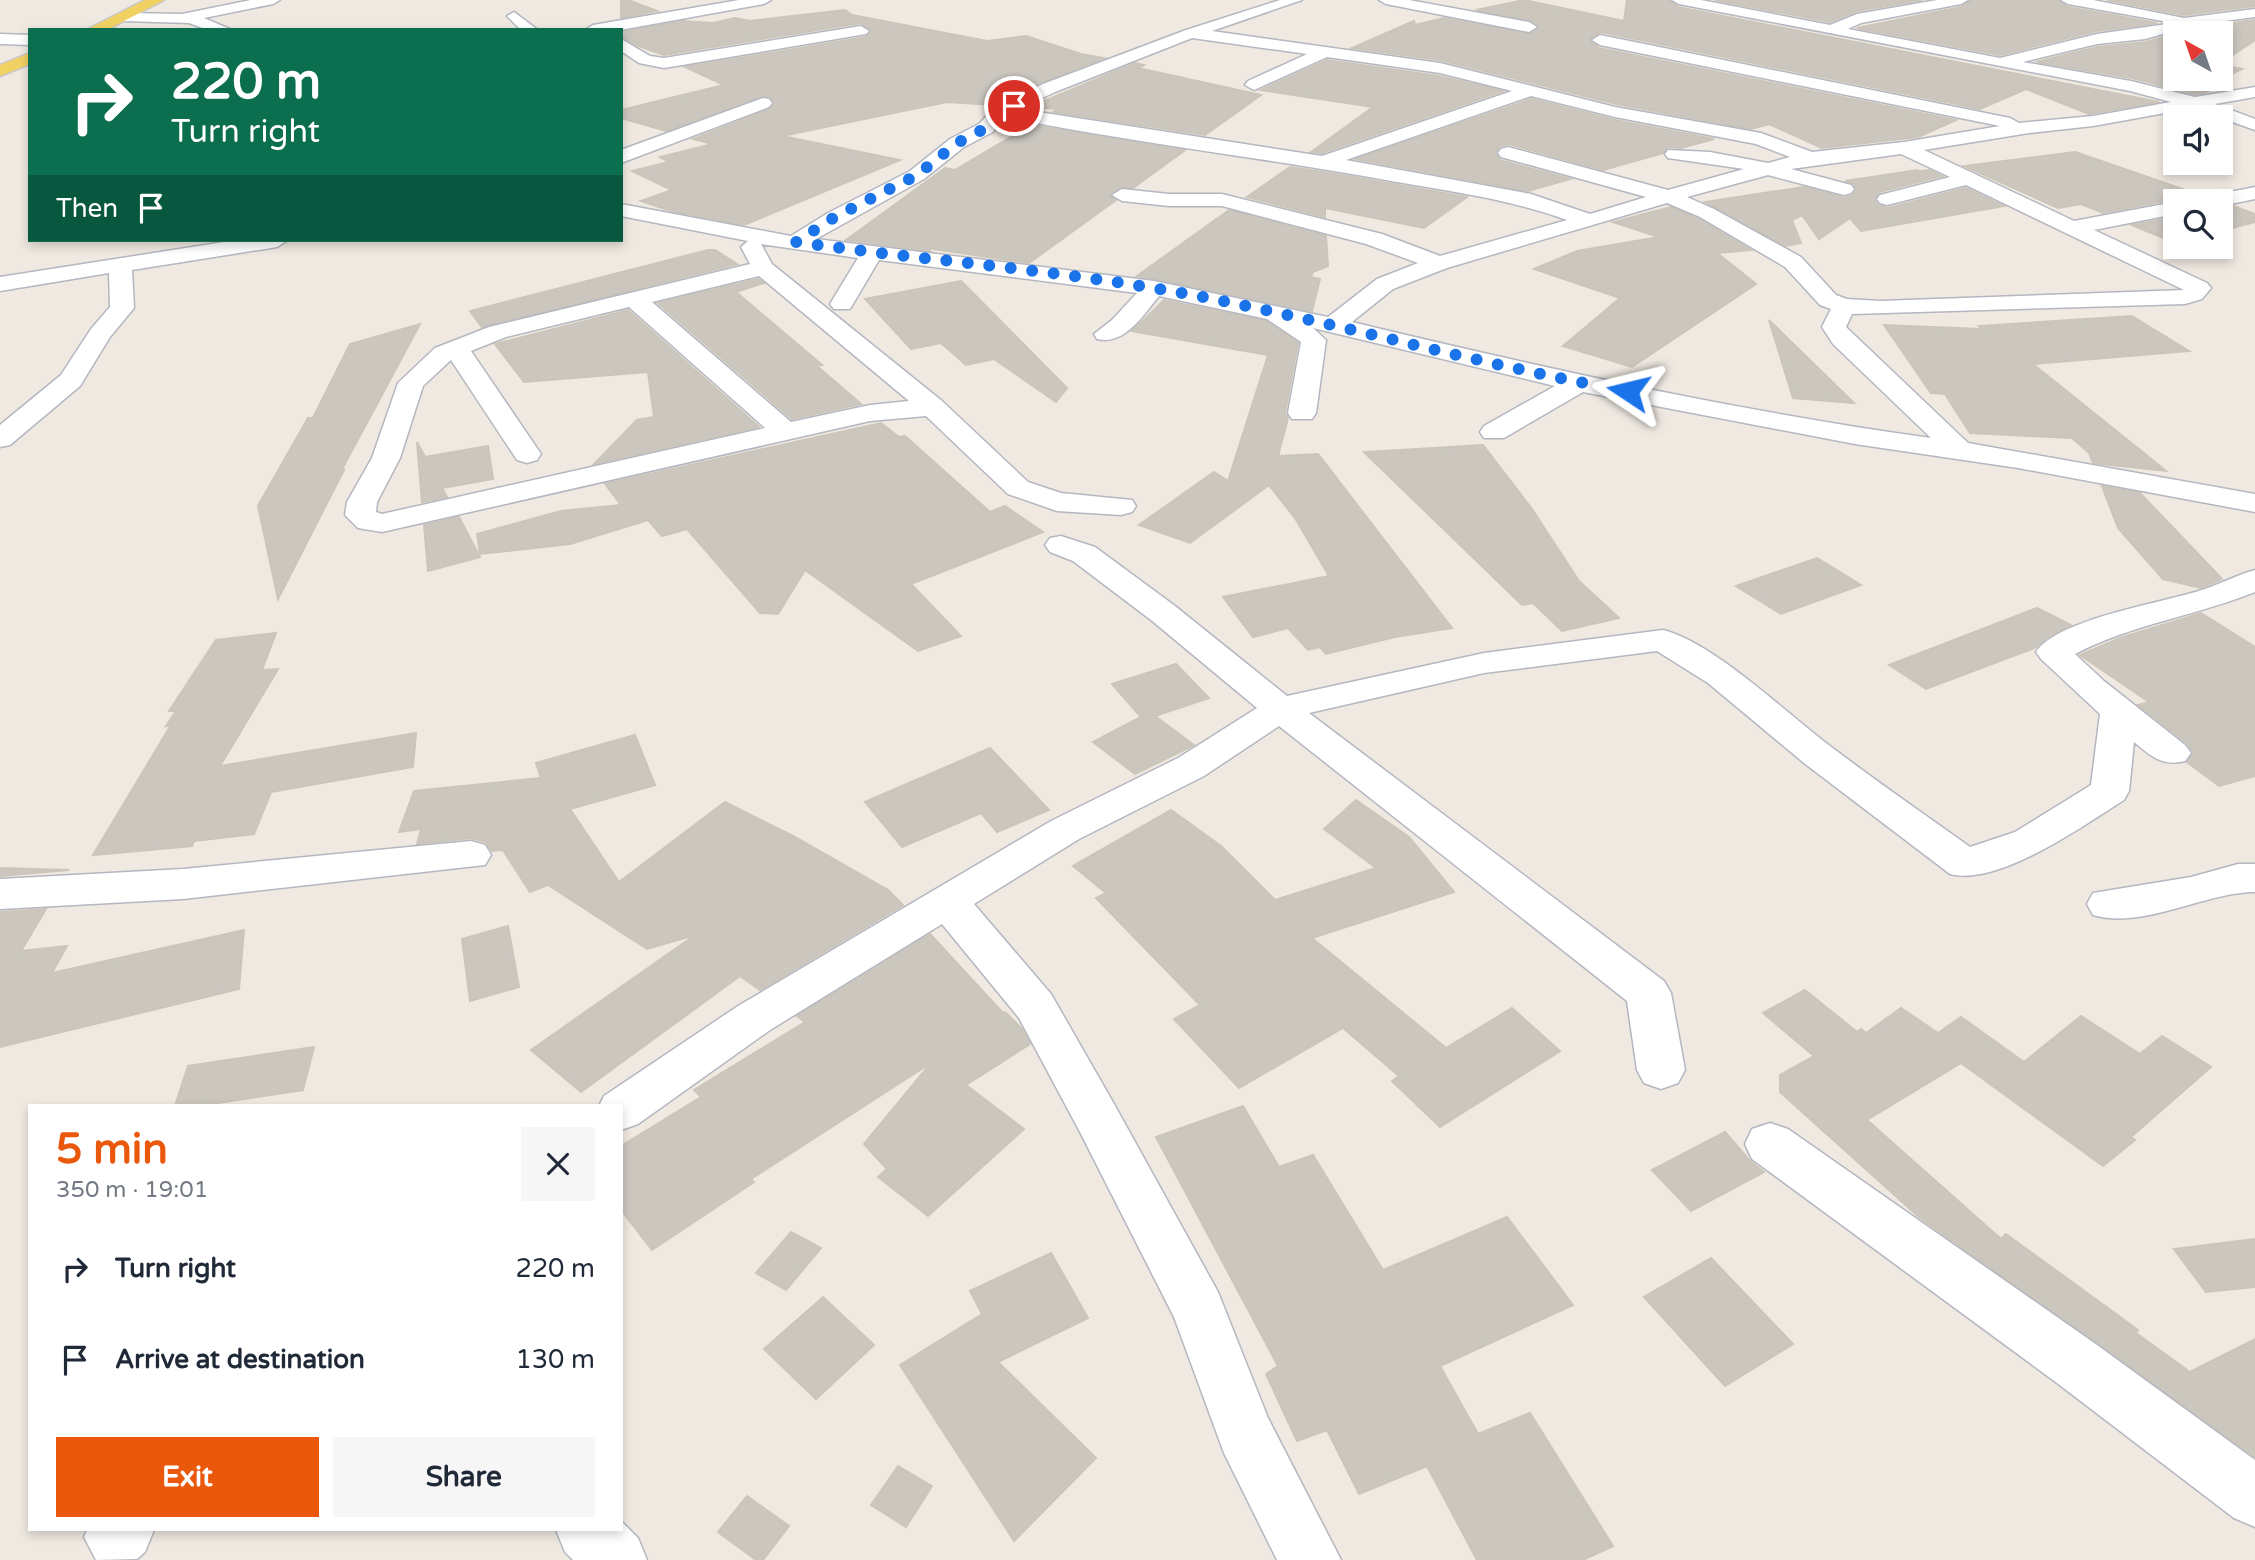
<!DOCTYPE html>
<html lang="en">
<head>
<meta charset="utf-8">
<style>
	body { margin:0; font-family:"Varela Round",sans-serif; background:#f6f6f7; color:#1f2937; height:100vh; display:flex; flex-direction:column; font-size:26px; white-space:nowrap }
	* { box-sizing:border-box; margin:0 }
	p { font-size:23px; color:#747a83 }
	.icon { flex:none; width:38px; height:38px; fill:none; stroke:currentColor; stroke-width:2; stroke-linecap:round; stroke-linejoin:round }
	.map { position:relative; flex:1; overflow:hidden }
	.sheet { position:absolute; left:28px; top:1104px; width:595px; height:427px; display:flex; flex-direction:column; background:#fff; border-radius:0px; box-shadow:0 4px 10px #0003 }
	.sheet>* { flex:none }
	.banner { position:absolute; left:28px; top:28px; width:595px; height:214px; border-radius:0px; box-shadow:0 4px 10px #0003; background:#0b6e4f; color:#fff; overflow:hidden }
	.needle { width:46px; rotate:320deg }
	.buttons { position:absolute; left:2163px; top:21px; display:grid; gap:14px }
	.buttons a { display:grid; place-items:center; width:70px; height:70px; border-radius:0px; background:#fff; box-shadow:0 4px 10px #0003; font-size:35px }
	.pin { position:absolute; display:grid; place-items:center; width:60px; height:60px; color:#fff; margin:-30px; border:4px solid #fff; border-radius:50%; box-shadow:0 2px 7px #0007 }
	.me { position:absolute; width:77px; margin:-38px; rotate:280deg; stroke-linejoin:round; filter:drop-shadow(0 0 5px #0008) }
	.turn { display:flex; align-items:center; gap:24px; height:147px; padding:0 28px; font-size:32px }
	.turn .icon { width:91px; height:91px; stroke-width:2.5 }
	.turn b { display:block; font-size:49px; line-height:60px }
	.then { display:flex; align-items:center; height:66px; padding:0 28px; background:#0003; gap:14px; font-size:26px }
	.round { display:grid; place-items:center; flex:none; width:74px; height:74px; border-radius:0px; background:#f6f6f7 }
	.head { display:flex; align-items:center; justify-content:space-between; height:119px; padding:0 28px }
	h1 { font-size:42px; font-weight:800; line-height:52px; color:#ea580c }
	.cta { display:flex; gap:14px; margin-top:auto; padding:14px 28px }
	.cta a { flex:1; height:80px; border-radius:0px; background:#ea580c; color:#fff; font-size:28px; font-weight:800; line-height:80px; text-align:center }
	.cta a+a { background:#f6f6f7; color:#1f2937 }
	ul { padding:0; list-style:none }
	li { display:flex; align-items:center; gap:21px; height:91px; padding:0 28px }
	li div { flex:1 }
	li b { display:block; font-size:26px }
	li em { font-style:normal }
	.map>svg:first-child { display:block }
	.building { fill:#cbc7bf; stroke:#cbc5ba; stroke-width:2 }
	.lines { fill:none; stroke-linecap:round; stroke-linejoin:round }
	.street-casing { stroke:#b4b7c1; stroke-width:3 }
	.primary-casing { stroke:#c9c9c9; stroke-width:3 }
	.street { fill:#fff; fill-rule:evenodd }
	.primary { fill:#f2d163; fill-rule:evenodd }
	.route { stroke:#1a73e8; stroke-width:12; stroke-dasharray:0 21.6 }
</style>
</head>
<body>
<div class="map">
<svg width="2255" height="1560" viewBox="0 0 2255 1560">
	<rect width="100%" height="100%" fill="#efe9e1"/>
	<g class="building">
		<polygon points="621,0 628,0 657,11 621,18"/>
		<polygon points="1524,0 1624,21 1627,0 1670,0 1678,7 2159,102 2089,114 2026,89 1980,109 1601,32 1590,39 1599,48 1956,120 1918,137 1822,148 1769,124 1751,129 1616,104 1440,60 1352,48 1414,21 1415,25 1444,18 1530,34 1539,28 1530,20 1476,10"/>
		<polygon points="1715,0 1922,0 1857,11 1830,22"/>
		<polygon points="1970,0 2059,0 2068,7 2157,23 2097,31 2000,55 1857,28 1961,7"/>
		<polygon points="2107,0 2255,0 2255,6 2184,15"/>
		<polygon points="845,10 852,15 987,41 1026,36 1081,54 1104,58 1042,82 994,105 947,102 782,136 900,160 744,225 671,211 641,201 672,190 632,171 669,162 660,157 713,144 693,139 770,109 775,103 769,96 762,96 666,131 621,118 621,110 724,85 685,67 866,37 872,31 861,23 664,55 636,45 621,37 621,32 683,21 713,23 735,18 750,21"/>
		<polygon points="2255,20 2255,40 2221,63 2221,33 2175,33 2175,79 2221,79 2221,65 2242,69 2211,84 2222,86 2203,93 2195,94 2132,78 2036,62 2097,47 2146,42 2195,28"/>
		<polygon points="1327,60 1439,76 1503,91 1322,153 1311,152 1373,107 1261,90"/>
		<polygon points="1135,63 1144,65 1138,68 1261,95 1205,135 1053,112 1058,109 1030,107"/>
		<polygon points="1531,99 1615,120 1714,139 1681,148 1668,147 1663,153 1603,170 1509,144 1500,146 1495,153 1500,160 1570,179 1528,191 1356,159"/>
		<polygon points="1031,125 1185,150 1133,188 1121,187 1111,193 1110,196 1116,200 1029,263 927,248 930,251 846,240 945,168 955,170"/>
		<polygon points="2075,152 2203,196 2199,201 2175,199 2103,213 2081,204 2058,208 1964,166"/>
		<polygon points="1290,167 1348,176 1467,197 1424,228 1325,208 1325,217 1247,197"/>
		<polygon points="1918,170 1915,172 1929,170 1942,176 1879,192 1874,199 1878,205 1888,208 1966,188 2004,206 1861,231 1850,218 1819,239 1802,215 1792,220 1801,243 1786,246 1705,202 1804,187 1845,198 1853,195 1857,189 1853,183 1845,181"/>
		<polygon points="2233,206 2255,214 2255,222 2221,231 2221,208"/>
		<polygon points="1671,207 1699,219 1751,250 1717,253 1756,284 1632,367 1563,346 1620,298 1534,269 1577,251 1659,237 1613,222"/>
		<polygon points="1229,210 1326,236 1328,266 1313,272 1311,277 1320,279 1312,311 1137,276"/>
		<polygon points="2175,217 2173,242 2132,225"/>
		<polygon points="708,250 715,250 737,264 482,327 470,311"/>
		<polygon points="758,279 764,283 736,292 822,365 817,366 861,404 792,419 658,303"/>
		<polygon points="961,281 1067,388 1056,402 994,359 966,365 941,343 911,349 865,299"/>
		<polygon points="1164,300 1266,321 1298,343 1285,413 1288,418 1278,456 1318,454 1452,628 1395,637 1326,654 1320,647 1308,650 1288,628 1253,637 1223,597 1329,576 1295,518 1269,485 1190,543 1139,525 1214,472 1228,481 1268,355 1132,331"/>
		<polygon points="628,310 759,427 594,464 637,420 654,417 648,372 524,382 495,344"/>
		<polygon points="2132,316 2189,351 2033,364 2166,471 2093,463 2089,453 2072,438 1970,433 1945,394 1931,393 1884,325 1982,329 1979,326"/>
		<polygon points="1769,320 1854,403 1793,398"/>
		<polygon points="420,324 341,471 344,470 278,599 258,506 308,418 313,418 350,344"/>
		<polygon points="881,423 899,437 905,436 990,512 1005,506 1043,532 911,584 961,636 918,651 805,570 778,614 760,613 687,529 662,536 648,520 570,544 480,554 477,534 561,511 621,505 605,484"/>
		<polygon points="417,442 425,457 488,446 493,479 442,488 447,497 422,502"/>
		<polygon points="1483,445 1532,509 1579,581 1619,618 1562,631 1533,603 1522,605 1364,452"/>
		<polygon points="2102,486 2140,493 2222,579 2201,588 2163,579 2118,528"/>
		<polygon points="459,517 480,557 428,571 424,525"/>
		<polygon points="1817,558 1861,585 1781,614 1736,586"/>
		<polygon points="2037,608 2071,625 2047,638 2037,647 1926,689 1889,665"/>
		<polygon points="2201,613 2255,647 2255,776 2219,786 2187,762 2194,753 2187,743 2138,705 2149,702 2080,655 2120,638"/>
		<polygon points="276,633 262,670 278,669 220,766 416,733 413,767 271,792 254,834 194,841 192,846 93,855 171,725 166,726 176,711 169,711 216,640"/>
		<polygon points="1176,664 1209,698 1155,716 1194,745 1135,774 1093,742 1141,717 1112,684"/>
		<polygon points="635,735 655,785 570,809 619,882 725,802 793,836 888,890 903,905 760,990 740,976 581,1092 531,1050 695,935 647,949 548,885 530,892 503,850 492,851 486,842 471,838 417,844 421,829 399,832 414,791 541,778 536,763"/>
		<polygon points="990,748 1049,810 997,832 981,813 902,847 865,802"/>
		<polygon points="1356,800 1409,837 1454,892 1312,938 1446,1048 1512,1008 1560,1051 1440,1127 1392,1081 1399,1076 1343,1028 1239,1088 1174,1019 1200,1005 1096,898 1106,893 1073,866 1171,810 1221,846 1275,900 1376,868 1324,829"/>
		<polygon points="0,868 69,870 0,876"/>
		<polygon points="46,909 21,951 67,946 52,973 244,930 239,989 0,1047 0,912"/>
		<polygon points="508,926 519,987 470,1001 462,939"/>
		<polygon points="930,934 1003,1013 1005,1012 1022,1029 1030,1044 966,1085 1024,1129 928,1216 878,1177 887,1169 864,1144 931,1063 751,1179 754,1182 652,1250 621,1210 621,1146 701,1097 694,1090 805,1022 797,1016"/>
		<polygon points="1805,990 1857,1032 1861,1029 1866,1033 1901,1008 1938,1033 1961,1017 2024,1062 2081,1016 2140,1054 2162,1036 2211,1067 2131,1137 2135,1140 2103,1166 1961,1063 1867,1120 2001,1239 2006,1234 2138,1330 2136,1333 2190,1372 2255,1339 2255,1457 1919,1217 1780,1092 1780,1075 1814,1056 1763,1013"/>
		<polygon points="314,1047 303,1090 198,1106 175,1106 188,1066"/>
		<polygon points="1243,1106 1279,1167 1313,1155 1383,1270 1507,1217 1573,1305 1440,1366 1478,1434 1530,1413 1613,1546 1583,1560 1477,1560 1427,1466 1359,1494 1327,1430 1297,1441 1266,1374 1278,1366 1156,1137"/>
		<polygon points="1725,1132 1750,1161 1764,1172 1691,1211 1652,1170"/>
		<polygon points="791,1232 821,1248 786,1290 756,1273"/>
		<polygon points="2255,1239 2255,1287 2206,1292 2174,1249"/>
		<polygon points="1051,1253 1088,1318 998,1362 1096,1458 1014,1541 900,1365 982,1314 970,1291"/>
		<polygon points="1711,1258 1793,1344 1725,1386 1644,1297"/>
		<polygon points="823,1297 874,1345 816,1399 764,1349"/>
		<polygon points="898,1466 932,1486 906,1527 871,1505"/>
		<polygon points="747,1496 789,1526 763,1560 756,1560 718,1532"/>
	</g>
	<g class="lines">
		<g class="street-casing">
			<g id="street">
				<polygon points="251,0 280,0 273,4 204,18 232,30 208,30 189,23 123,21 116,17 123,13 182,14"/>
				<polygon points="739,0 771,0 764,4 620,30 585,30 593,25"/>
				<path d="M1280,0H1302L1212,31L1440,63L1615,107L1761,133L1812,152L1904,142L2000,126L1600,45L1592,40L1600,35L2010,118L2019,123L2093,116L2171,102L2130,91L1679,4L1672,0H1701L1830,25L1857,14L1937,0H1968L1961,4L1861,23L1848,29L2000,58L2097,34L2174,23L2068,4L2061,0H2093L2184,18L2255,9V17L2194,25L2145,39L2097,44L2023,62L2131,81L2195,97L2255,87V97L2215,104L2255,119V130L2193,108L2093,126L2029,133L1924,150L2074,221L2175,202V214L2094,230L2207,283L2211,288L2202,299L2185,304L1852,314L1846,327L1968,443L2255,494V512L2018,468L1855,444L1583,392L1504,438H1484L1480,432L1484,426L1555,386L1313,328L1326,340L1316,413L1312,419H1292L1288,413L1301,342L1267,319L1159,296C1144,314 1125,346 1097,339L1094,334L1112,320L1137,293L879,260L850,309H834L830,304L858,258L761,244L772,264L942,401L1028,482L1061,493L1132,500L1136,506L1132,512L1121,515L1057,511L1008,494L926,416L870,421L382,532L358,528L345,515L347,502L372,458L398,383L435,348L489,327L750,264L741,247L748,241L621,216V204L791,236L828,213L910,171L950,139L979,124L995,107L1043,84L1186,30ZM1192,38L1307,54L1248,81L1245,85L1254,90L1327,57L1440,73L1512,91L1322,156L1019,109L1055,92ZM1531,96L1615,117L1756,144L1790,157L1768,163L1710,152L1668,150L1665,154L1668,158L1744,169L1668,190L1508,147L1501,149L1498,153L1501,157L1646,197L1590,214L1531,194L1346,160ZM1005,117C1135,143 1267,158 1397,182C1455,192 1512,200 1567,220L1440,256L1382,234L1222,194H1169L1122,189L1112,195L1122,201L1169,206H1222L1366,244L1418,263L1377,279L1328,317L1154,281L816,239L924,179L964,147L993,132ZM1901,154L1950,177L1880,195L1877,199L1880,203L1887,205L1966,185L2184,290L1880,301L1847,299L1836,295L1801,257L1714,209L1687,197L1768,175L1844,195L1851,193L1854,189L1851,185L1791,169ZM1667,203L1700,217L1785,267L1820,305L1831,309L1822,327L1833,344L1931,438C1736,411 1543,368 1352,322L1393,289L1447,268ZM759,276L909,401L870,405L791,422L652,302ZM629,307L765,428L382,514L376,512L377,502L400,458L423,386L451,360L517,460L527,463L537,460L541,454L471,351L506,337Z"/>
				<polygon points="1379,0 1409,0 1529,22 1537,27 1529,32 1386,4"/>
				<polygon points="514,12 538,30 521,30 507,16"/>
				<polygon points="861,26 869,31 866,34 664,68 639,63 621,51 621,39 650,56 664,58"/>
				<polygon points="0,34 30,35 30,45 0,44"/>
				<polygon points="763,98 769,99 772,103 769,107 621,163 621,150"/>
				<polygon points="2255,187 2255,199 2221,206 2221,201 2202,201 2205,197"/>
				<polygon points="237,240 288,240 277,247 132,270 134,308 110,337 80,386 10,445 0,447 0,425 61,375 91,329 110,307 109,273 0,291 0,277"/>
				<path d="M1061,536L1095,547L1175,606L1287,696L1484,653L1663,630C1713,642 1787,714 1830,746C1876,781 1924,814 1970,847L2015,832L2091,785L2100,714L2041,659L2036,652C2059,618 2164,603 2205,589C2222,583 2237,575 2255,570V592C2196,616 2132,624 2075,654L2104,681L2185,745L2191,753L2185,761C2162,767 2151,756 2134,742L2129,791L2124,800C2084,825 1998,887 1950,874L1804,763L1708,683L1657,651L1484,673L1309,713L1664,981L1671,993L1685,1070L1678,1083L1661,1089L1644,1083L1637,1070L1627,1001L1279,726L1204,776L1079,839L974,904L1051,994L1114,1104L1218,1292L1268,1418L1341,1560H1277L1224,1453L1174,1317L1080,1132L1019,1018L942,924L770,1030L638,1124L621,1130V1106H599L604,1096L738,1006L1051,821L1178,758L1257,708L1151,620L1073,561L1050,552L1045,545L1050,538Z"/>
				<polygon points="471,841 485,845 491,855 485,865 183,899 0,909 0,879 183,869"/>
				<path d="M2238,864H2255V892C2204,892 2144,930 2093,915L2087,904L2093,893L2191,877Z"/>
				<polygon points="1770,1123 1788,1129 2097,1345 2255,1460 2255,1527 2234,1518 2057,1383 1752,1159 1745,1144 1752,1129"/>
				<polygon points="621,1521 638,1538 647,1560 573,1560 565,1552 556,1530 621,1530"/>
				<polygon points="87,1530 154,1530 145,1552 137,1559 96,1560 84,1537"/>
			</g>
		</g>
		<g class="primary-casing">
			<g id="primary">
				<polygon points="145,0 164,0 107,30 86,30"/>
				<polygon points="30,53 30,64 0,76 0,65"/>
			</g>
		</g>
		<use href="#street" class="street"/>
		<use href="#primary" class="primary"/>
	</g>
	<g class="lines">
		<path class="route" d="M1014,106L1001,111L986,128L957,143L917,175L835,217L796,242C915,259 1035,268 1153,288C1313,315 1468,363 1628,391"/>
	</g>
</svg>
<div class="buttons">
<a><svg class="needle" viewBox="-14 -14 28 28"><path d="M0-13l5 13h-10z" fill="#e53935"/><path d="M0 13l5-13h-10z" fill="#747a83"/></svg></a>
<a><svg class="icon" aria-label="sound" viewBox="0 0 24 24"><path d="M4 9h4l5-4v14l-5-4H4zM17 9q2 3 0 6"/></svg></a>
<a><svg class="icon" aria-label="search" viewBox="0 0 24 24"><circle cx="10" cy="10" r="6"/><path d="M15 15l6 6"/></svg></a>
</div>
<div class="pin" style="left:1014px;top:106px;background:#d93025"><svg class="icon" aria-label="arrive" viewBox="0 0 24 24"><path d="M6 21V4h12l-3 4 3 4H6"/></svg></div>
<svg class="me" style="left:1628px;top:391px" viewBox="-20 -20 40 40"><path d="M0-17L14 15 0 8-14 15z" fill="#1a73e8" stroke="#fff" stroke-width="4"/></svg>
<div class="banner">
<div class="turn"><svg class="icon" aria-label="right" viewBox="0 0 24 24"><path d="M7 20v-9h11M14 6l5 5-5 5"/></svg><div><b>220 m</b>Turn right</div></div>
<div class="then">Then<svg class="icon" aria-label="arrive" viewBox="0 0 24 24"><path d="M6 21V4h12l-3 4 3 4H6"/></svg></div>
</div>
<section class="sheet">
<div class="head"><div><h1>5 min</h1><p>350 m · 19:01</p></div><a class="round"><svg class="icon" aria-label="close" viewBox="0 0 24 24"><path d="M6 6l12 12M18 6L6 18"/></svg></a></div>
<ul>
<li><svg class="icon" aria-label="right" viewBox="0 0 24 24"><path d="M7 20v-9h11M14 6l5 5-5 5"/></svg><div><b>Turn right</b></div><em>220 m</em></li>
<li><svg class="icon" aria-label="arrive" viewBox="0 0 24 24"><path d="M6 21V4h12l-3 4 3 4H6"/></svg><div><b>Arrive at destination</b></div><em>130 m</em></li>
</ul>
<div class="cta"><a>Exit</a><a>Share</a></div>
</section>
</div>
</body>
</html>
